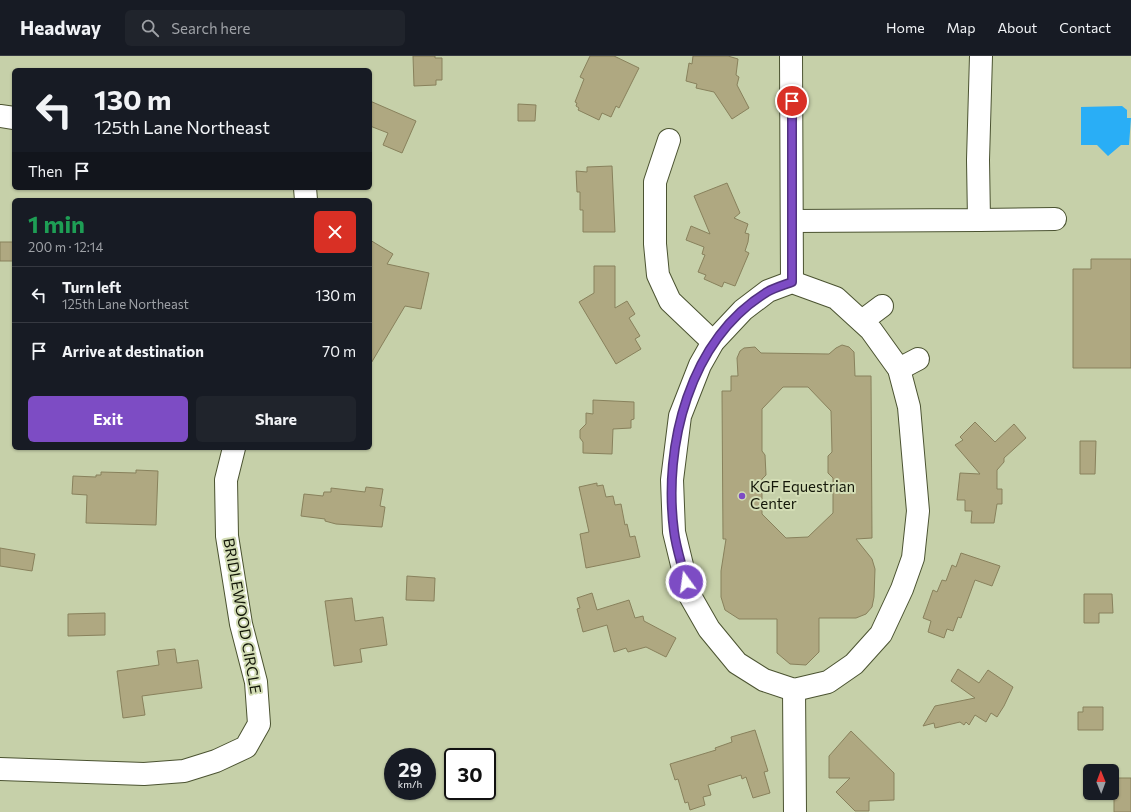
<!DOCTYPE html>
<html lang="en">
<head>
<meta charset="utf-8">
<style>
	body { margin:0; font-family:Commissioner,sans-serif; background:#20242c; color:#f1f3f6; height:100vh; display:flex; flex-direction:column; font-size:15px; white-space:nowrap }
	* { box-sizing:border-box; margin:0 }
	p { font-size:13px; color:#9ea1a6 }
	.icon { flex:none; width:22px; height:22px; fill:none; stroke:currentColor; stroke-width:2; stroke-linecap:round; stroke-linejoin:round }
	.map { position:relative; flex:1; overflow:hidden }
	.sheet { position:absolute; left:12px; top:142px; width:360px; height:252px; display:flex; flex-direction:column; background:#171b24; border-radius:6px; box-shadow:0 1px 3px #0004 }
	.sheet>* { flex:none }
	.guide { position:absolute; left:12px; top:12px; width:360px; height:122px; border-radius:6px; box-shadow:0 1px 3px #0004; background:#171b24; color:#f1f3f6; overflow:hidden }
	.needle { width:26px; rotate:359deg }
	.tools { position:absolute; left:1083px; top:708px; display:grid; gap:8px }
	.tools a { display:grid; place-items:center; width:36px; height:36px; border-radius:6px; background:#171b24; box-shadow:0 1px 3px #0004; font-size:20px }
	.speed { position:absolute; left:384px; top:692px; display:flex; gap:8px; font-size:20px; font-weight:700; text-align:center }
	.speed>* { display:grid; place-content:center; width:52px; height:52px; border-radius:50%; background:#171b24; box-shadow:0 1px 3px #0004; line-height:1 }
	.speed small { font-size:10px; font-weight:400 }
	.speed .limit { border:2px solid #111; border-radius:6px; background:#fff; color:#111 }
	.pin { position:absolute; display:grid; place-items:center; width:34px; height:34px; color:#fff; margin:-17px; border:2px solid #fff; border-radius:50%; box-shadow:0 1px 4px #0007 }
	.me { position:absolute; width:44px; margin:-22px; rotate:346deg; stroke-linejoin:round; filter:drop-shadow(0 0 3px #0008) }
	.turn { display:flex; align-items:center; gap:14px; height:84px; padding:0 16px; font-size:18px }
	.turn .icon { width:52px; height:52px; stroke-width:2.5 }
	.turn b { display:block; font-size:28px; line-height:34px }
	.then { display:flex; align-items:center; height:38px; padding:0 16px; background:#0003; gap:8px; font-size:15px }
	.round { display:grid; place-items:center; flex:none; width:42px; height:42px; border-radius:6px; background:#20242c }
	.summary { display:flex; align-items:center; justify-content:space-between; height:68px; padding:0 16px }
	h1 { font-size:24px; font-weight:700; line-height:30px; color:#1e9e55 }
	.button { display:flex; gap:8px; margin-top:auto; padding:8px 16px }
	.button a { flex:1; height:46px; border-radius:6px; background:#7d4cc4; color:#fff; font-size:16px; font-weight:700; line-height:46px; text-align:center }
	.button a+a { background:#20242c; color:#f1f3f6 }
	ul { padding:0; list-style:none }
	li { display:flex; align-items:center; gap:12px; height:56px; padding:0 16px; border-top:1px solid #363941 }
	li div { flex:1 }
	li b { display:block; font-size:15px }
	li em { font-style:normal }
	header { display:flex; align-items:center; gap:24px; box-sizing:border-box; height:56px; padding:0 20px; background:#171b24; border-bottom:1px solid #363941 }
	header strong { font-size:19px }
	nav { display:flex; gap:22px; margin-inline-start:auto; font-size:14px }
	.search { width:280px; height:36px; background:#20242c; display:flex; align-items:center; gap:10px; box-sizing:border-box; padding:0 14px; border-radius:6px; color:#9ea1a6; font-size:15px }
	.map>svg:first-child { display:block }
	.water { fill:#29aef6 }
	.building { fill:#afa881; stroke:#88815c; fill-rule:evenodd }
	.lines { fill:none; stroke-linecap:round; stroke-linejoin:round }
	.minor-casing { stroke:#4b5331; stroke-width:24 }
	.minor { stroke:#fff; stroke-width:22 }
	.route-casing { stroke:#51317f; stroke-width:10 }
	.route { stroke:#7d4cc4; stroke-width:7 }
	.poi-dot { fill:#7d4cc4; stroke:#d3ddb5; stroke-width:1.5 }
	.labels { text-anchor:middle; stroke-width:4; stroke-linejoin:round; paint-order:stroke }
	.poi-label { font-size:15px; fill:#141709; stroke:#d3ddb5; text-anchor:start }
	.street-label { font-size:15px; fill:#141709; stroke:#d3ddb5 }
</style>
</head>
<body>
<header>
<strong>Headway</strong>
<div class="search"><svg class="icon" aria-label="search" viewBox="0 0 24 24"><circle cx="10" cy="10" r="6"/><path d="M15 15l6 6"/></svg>Search here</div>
<nav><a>Home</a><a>Map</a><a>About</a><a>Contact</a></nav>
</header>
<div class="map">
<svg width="1131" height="756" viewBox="0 0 1131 756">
	<rect width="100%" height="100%" fill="#c6d0a9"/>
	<polygon class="water" points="1122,50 1127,54 1127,62 1131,62 1129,89 1121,89 1108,100 1097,89 1081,89 1081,51"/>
	<g class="building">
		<polygon points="413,0 435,0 435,2 442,2 442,24 436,24 436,29 414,30"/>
		<polygon points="590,0 614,0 639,12 619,52 616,50 611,61 602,57 599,64 578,54 579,52 576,50 577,47 575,46 584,23 580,21"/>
		<polygon points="693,0 728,0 738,3 736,19 739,21 737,29 749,52 732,63 714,36 696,32 697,28 686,25 689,7 692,8"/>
		<polygon points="370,45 416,65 402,97 383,89 388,77 370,70"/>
		<polygon points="518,48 536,49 535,65 518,65"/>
		<polygon points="612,110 615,176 583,176 583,154 580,154 580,136 577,136 576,115 587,116 587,111"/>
		<polygon points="727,127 740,157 734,162 748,168 745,177 749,178 748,186 745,195 749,197 735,230 724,226 722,231 704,223 706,219 698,216 705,199 702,198 704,191 686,184 691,170 710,178 694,140"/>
		<polygon points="370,184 393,198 387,208 429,217 421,253 405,250 370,309"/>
		<rect x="0" y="186" width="14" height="19"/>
		<polygon points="1091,203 1131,203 1131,312 1073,312 1073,213 1091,213"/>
		<polygon points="594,210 615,210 615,252 627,245 635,258 629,262 640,280 635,283 641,293 616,308 579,246 594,237"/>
		<path d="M842,289L849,291L854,296L855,320H871L872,482L856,483L872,503L875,513L874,541L872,551L866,558L856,562H819V596L806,609L790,608L777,597V563H739L725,554L721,541V515L726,483H723L722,335H731V320H738L737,302L740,295L744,292L755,291L761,297L829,298L836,292ZM783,331H808L831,355L832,396L828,400V417L833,422V457L808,481L786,482L762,458V423L766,419L765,399L762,395V353Z"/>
		<polygon points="593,344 634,346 634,363 631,364 631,372 613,373 612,398 583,397 583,386 580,382 580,374 586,368 586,357 593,358"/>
		<polygon points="975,366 995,386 1014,368 1026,382 1004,402 1004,406 997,414 997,433 1002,433 1002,448 997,448 994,467 971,467 972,455 965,455 965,444 957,444 960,417 980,418 955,389 963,384 960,381"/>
		<polygon points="1080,385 1096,385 1095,418 1080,418"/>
		<polygon points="136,414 158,415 156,469 86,467 87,439 72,438 73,420 96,421 96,419 101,419 101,416 136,417"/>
		<polygon points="597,427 597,430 603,429 606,441 613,440 615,449 621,448 625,469 627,468 630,481 635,480 640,501 586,512 580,478 589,476 579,431"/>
		<polygon points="366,431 383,433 380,450 385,451 382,471 336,468 325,465 325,463 301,460 304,438 323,440 324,436 331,436 331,432 365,436"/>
		<polygon points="0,492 35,498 32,515 0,510"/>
		<polygon points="961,497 1000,510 992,530 975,524 961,562 958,561 953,575 947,573 944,582 928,576 931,565 923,562 933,534 937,536 942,524 946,525 952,509 956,511"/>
		<polygon points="407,520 435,522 434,545 406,544"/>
		<polygon points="592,537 597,554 629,544 635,562 643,560 644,565 676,582 666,601 646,591 628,596 626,592 614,596 607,569 583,576 577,553 580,552 577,542"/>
		<polygon points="1084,538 1112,538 1113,557 1099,557 1099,567 1084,567"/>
		<polygon points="352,542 355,565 383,561 387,589 360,593 362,606 334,610 325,545"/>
		<polygon points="105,557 105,579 68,580 68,558"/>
		<polygon points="175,593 177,607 198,604 202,632 142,640 145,659 123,662 117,615 159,609 157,595"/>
		<polygon points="958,613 979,627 988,614 1013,631 1004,650 997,661 991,657 986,666 975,659 969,669 966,666 964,669 960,666 935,672 934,667 923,670 935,650 975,642 951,625"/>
		<polygon points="1083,651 1103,651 1103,674 1078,674 1078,656 1083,656"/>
		<polygon points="755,674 768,715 764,716 770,737 753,742 746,721 742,723 741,719 708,729 711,739 703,741 705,749 690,754 688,746 685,747 678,723 675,724 670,708 716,694 715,692 732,686 731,681"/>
		<polygon points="851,675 894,717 894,744 869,745 869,755 855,755 836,736 850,722 829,722 829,700"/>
		<rect x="1114" y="722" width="17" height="34"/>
	</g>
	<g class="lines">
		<g class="minor-casing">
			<g id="minor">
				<polyline points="791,0 792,226"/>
				<polyline points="0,60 14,62"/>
				<polyline points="669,84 655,126 655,188 658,219 670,245 713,286"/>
				<polyline points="305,132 306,144"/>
				<polyline points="979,164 1055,163"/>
				<polyline points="792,165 979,164 978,104 981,0"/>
				<polygon points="792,226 836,242 871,274 899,313 909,351 918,455 913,502 902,533 881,578 854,608 828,626 794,634 764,624 737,607 709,573 689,538 674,476 672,424 680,360 700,309 713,286 743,254 768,235"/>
				<polyline points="862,265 882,250"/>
				<polyline points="899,313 918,303"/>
				<polyline points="794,634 795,756"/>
				<polyline points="0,713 144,718 184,715 216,705 246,691 259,668 256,626 241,568 227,480 226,424 234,392"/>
			</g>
		</g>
		<use href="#minor" class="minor"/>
	</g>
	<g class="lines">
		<g class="route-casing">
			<path id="route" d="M686,526C682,509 676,492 674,475C663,390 689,284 767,236C774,232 784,229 792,226V45"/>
		</g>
		<use href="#route" class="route"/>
	</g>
	<circle class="poi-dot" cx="742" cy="440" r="4"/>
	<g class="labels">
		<g class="poi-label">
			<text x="750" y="436">KGF Equestrian<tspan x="750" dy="17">Center</tspan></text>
		</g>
		<g class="street-label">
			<text transform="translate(242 560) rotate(80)" y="5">BRIDLEWOOD CIRCLE</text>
		</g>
	</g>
</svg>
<div class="tools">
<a><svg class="needle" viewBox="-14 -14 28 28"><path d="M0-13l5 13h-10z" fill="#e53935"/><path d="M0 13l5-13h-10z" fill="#9ea1a6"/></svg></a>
</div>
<div class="speed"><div>29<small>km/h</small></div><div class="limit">30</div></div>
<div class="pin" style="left:792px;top:45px;background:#d93025"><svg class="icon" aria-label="arrive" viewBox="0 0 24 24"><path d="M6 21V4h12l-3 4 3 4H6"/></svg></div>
<svg class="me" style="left:686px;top:526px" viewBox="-20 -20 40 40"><circle r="17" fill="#7d4cc4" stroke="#fff" stroke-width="3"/><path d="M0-11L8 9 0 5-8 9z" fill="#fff"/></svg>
<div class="guide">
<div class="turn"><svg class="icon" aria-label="left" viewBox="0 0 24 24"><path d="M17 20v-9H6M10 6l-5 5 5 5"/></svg><div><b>130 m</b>125th Lane Northeast</div></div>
<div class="then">Then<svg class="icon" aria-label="arrive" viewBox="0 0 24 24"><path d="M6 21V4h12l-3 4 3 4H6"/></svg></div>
</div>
<section class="sheet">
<div class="summary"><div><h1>1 min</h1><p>200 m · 12:14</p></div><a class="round" style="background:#d93025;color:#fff"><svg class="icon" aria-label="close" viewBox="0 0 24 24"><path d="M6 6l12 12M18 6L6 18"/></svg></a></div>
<ul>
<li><svg class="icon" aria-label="left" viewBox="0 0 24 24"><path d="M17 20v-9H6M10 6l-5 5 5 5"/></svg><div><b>Turn left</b><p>125th Lane Northeast</p></div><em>130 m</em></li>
<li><svg class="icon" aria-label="arrive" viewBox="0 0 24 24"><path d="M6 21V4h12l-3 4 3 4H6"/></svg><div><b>Arrive at destination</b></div><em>70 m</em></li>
</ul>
<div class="button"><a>Exit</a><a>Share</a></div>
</section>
</div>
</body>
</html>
